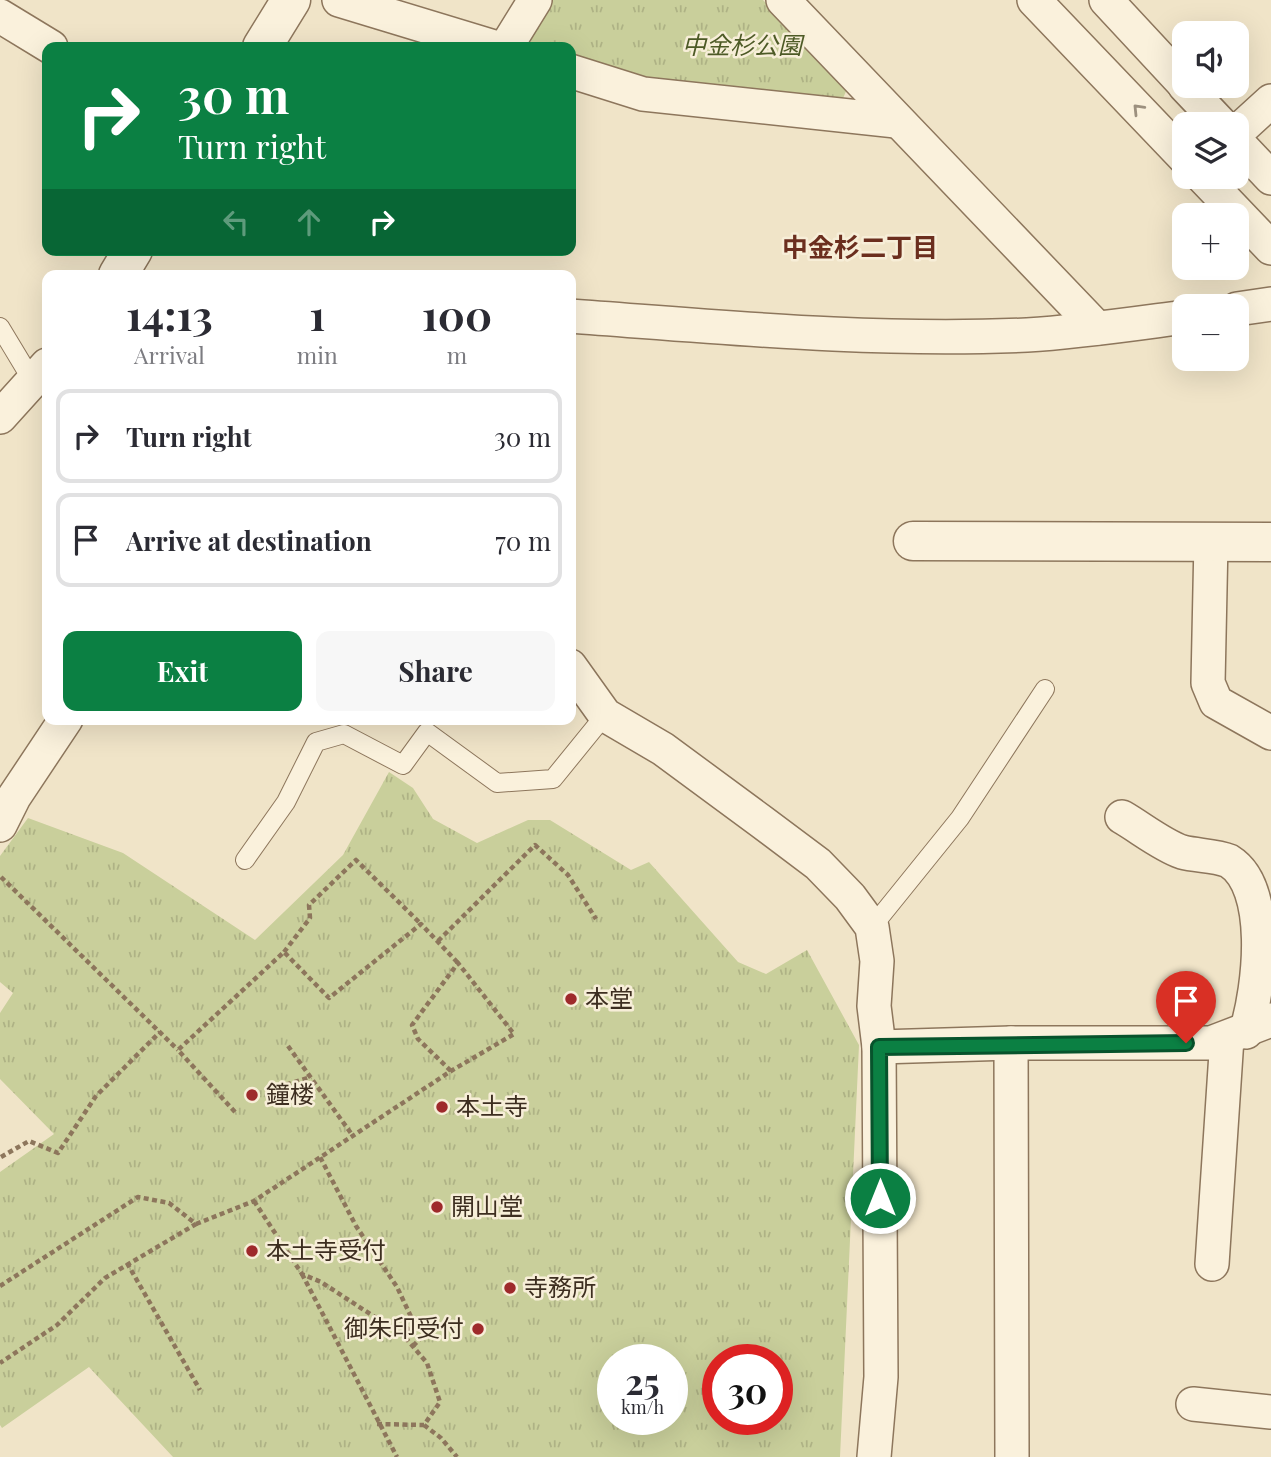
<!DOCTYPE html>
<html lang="en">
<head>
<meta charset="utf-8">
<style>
	body { margin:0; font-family:"Playfair Display","Noto Sans JP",serif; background:#f7f7f7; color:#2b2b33; height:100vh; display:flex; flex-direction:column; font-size:26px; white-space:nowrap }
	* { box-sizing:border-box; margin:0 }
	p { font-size:23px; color:#7c7c81 }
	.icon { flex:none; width:38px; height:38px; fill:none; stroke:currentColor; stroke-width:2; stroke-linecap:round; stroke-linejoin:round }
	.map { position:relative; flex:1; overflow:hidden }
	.details { position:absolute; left:42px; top:270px; width:534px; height:455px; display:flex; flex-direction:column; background:#fff; border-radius:14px; box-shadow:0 7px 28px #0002 }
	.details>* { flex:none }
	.banner { position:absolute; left:42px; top:42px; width:534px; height:214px; border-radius:14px; box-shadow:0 7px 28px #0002; background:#0b8043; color:#fff; overflow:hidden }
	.buttons { position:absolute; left:1172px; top:21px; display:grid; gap:14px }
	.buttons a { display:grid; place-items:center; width:77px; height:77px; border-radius:14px; background:#fff; box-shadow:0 7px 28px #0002; font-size:35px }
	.speed { position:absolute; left:597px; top:1344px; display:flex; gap:14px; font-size:35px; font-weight:700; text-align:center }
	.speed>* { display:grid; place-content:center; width:91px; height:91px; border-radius:50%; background:#fff; box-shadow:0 7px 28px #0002; line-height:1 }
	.speed small { font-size:18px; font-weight:400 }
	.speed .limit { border:10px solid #d22; background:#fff; color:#111 }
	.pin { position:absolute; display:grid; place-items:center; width:60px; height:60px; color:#fff; margin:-72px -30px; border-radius:50% 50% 50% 0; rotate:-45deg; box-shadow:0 0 7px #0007 }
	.pin .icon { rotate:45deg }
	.me { position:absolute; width:77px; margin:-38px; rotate:0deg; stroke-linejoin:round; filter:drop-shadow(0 0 5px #0008) }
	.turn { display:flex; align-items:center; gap:24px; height:147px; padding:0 21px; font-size:32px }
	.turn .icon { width:91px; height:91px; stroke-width:2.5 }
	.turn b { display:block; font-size:49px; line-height:60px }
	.lanes { display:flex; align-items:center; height:66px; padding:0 21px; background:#0003; justify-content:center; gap:35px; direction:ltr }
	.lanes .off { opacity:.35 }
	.eta { display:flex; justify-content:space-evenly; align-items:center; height:119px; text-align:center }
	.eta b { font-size:42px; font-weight:700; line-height:49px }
	.cta { display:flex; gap:14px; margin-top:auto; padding:14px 21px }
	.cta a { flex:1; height:80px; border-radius:14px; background:#0b8043; color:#fff; font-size:28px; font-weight:700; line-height:80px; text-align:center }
	.cta a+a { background:#f7f7f7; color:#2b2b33 }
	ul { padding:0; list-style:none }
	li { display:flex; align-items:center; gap:21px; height:94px; margin:0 14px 10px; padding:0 7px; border:4px solid #e1e1e2; border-radius:14px }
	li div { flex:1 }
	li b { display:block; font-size:26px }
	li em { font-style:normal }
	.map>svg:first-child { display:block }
	.park { fill:url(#park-tufts); fill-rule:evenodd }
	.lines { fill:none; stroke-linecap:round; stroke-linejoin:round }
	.service-casing { stroke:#8d765c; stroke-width:20 }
	.minor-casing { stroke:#8d765c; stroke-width:36 }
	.tertiary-casing { stroke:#8d765c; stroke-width:41 }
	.path { stroke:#8d765c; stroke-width:4.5; stroke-dasharray:5 3.5; stroke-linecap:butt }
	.service { stroke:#faf1dc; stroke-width:18 }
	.minor { stroke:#faf1dc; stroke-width:33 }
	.tertiary { stroke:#faf1dc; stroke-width:38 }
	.oneway { stroke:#9c907e }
	.route-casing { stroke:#07532c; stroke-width:18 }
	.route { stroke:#0b8043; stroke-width:12 }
	.poi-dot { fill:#9e2a2b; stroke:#f7eed8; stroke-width:2.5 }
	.labels { text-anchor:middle; stroke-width:5; stroke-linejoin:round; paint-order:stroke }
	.park-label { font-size:24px; font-style:italic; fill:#4d5a26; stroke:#f7eed8 }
	.poi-label { font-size:24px; fill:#3d2e20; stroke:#f7eed8; text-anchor:start }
	.neighbourhood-label { font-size:26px; font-weight:bold; fill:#6b2e1e; stroke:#f7eed8 }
</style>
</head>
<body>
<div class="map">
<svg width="1271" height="1457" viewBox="0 0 1271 1457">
	<defs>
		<pattern id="park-tufts" width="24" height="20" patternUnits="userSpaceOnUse" patternTransform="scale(1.75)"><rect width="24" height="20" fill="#c9cf9b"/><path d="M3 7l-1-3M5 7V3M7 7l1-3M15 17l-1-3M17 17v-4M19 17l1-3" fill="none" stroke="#aeb285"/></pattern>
	</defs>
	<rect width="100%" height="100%" fill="#f0e4c8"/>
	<g class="park">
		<polygon points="548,0 763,0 847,89 841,103 653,82 571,59 570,47 532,47 528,32"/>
		<path d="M389,772L413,788L433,819L477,843L528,820H550L631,870L649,862L738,962L766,974L807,950L859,1045L840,1457H173L89,1367L2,1428L0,1425V1172L54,1134L0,1079V1013L13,993L0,982V856L28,818L123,853L255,940L343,855ZM612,1360H672V1419H612ZM718,1360H777V1419H718Z"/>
	</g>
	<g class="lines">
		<g class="service-casing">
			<g id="service">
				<polyline points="0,327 32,380"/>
				<polyline points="245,860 286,802 316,742 344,734 403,765 427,732 497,783 553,779 605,715"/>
				<polyline points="872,927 960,818 1045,689"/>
			</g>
		</g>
		<g class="minor-casing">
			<g id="minor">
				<polyline points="339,0 494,47"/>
				<polyline points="783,0 1097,328"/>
				<polyline points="1034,0 1185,158"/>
				<polyline points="1106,0 1185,85"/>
				<polyline points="0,16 51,47"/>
				<polyline points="506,47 535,0"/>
				<polyline points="570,71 643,94 896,121"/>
				<polyline points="1185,86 1221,124"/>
				<polyline points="1237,132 1271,101"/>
				<polyline points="1237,142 1271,178"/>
				<polyline points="1203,177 1271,248"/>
				<polyline points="1237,309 1271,304"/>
				<path d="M570,316C722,327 874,342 1027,335C1079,332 1132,324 1185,317"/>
				<polyline points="0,417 47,365"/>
				<polyline points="1211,541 1208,683 1216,702 1271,733"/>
				<polyline points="570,666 605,715 663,749 762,822 818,864 850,897 872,927 877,961 874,1006 879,1047 881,1377 874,1457"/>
				<path d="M1122,817C1141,828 1162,845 1182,852C1197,856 1215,855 1229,861C1271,887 1260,986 1246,1032"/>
				<polyline points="0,825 14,797 66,719"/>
				<polyline points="1011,1043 1012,1457"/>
				<polyline points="879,1047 1011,1043 1211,1043 1271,1020"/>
				<polyline points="1212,1264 1227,1038"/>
				<polyline points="1193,1404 1271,1412"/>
			</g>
		</g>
		<g class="tertiary-casing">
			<g id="tertiary">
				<polyline points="262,47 291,0"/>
				<polyline points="118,275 133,250"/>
				<polyline points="913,541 1271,542"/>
			</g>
		</g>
		<g class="path">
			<polyline points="1,877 178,1050"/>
			<polyline points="438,941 535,845 568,875 596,919"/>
			<polyline points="284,952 310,918 309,905 356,860 421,924"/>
			<polyline points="288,1046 353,1136"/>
			<polyline points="278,1087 311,1077"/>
			<polyline points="235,1112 178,1050 284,952 329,998 421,924 458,963"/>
			<polyline points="1,1157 29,1141 58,1153 96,1096 160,1032"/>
			<polyline points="254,1201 302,1274 321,1282 404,1336 413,1321 397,1287 356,1226 320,1157"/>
			<polyline points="196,1224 254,1201 451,1071 514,1034 458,963 412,1025 418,1039 451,1071"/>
			<polyline points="127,1263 200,1390"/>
			<polyline points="302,1274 397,1457"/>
			<polyline points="0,1286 138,1197 169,1203 196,1224 105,1278 57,1325 0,1363"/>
			<polyline points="413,1346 434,1324"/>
			<polyline points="377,1424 424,1425 440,1402 427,1363 404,1336"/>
			<polyline points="424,1425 441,1438 457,1457"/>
		</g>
		<use href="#service" class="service"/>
		<use href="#minor" class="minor"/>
		<use href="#tertiary" class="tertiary"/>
	</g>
	<defs><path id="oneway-chevron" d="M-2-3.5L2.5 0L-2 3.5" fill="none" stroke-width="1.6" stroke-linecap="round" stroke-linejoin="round" transform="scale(1.75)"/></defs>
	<use class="oneway" href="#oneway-chevron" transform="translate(1138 109) rotate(-134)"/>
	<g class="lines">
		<g class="route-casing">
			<polyline id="route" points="880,1198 879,1047 1186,1043"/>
		</g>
		<use href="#route" class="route"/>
	</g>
	<g class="poi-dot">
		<circle cx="571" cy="999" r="7"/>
		<circle cx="252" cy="1095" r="7"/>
		<circle cx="442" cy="1107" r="7"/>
		<circle cx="437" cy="1207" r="7"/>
		<circle cx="252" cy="1251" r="7"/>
		<circle cx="510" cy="1288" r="7"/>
		<circle cx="478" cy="1329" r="7"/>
	</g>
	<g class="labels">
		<g class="park-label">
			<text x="742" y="54">中金杉公園</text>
		</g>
		<g class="poi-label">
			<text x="585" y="1007">本堂</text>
			<text x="266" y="1103">鐘楼</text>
			<text x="456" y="1115">本土寺</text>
			<text x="451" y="1215">開山堂</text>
			<text x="266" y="1259">本土寺受付</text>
			<text x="524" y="1296">寺務所</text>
			<text x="464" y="1337" text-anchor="end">御朱印受付</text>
		</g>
		<g class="neighbourhood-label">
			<text x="860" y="257">中金杉二丁目</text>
		</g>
	</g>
</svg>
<div class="buttons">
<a><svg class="icon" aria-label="sound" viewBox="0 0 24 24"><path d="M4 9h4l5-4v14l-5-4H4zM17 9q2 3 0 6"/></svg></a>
<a><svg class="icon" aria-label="layers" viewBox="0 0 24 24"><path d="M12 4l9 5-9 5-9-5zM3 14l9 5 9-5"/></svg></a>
<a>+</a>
<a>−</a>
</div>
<div class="speed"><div>25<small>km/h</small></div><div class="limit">30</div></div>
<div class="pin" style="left:1186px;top:1043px;background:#d93025"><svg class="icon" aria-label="arrive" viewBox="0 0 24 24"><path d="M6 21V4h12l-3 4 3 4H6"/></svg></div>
<svg class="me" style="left:880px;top:1198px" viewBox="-20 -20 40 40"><circle r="17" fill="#0b8043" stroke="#fff" stroke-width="3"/><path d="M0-11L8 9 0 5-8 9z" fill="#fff"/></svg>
<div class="banner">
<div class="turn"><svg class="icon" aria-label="right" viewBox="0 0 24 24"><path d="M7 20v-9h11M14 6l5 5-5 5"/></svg><div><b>30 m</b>Turn right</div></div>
<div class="lanes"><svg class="icon off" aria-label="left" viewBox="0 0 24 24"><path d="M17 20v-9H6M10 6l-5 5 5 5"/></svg><svg class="icon off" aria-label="ahead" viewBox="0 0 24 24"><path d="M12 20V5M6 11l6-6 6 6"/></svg><svg class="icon" aria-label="right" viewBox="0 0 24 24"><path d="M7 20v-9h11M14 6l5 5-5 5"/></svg></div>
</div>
<section class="details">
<div class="eta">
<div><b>14:13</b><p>Arrival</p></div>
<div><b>1</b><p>min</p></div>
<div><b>100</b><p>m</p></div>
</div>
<ul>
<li><svg class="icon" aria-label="right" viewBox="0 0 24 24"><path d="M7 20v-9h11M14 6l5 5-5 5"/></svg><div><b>Turn right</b></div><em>30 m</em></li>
<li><svg class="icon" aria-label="arrive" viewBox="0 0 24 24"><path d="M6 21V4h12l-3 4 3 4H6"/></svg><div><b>Arrive at destination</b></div><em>70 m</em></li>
</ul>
<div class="cta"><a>Exit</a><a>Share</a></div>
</section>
</div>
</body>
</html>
